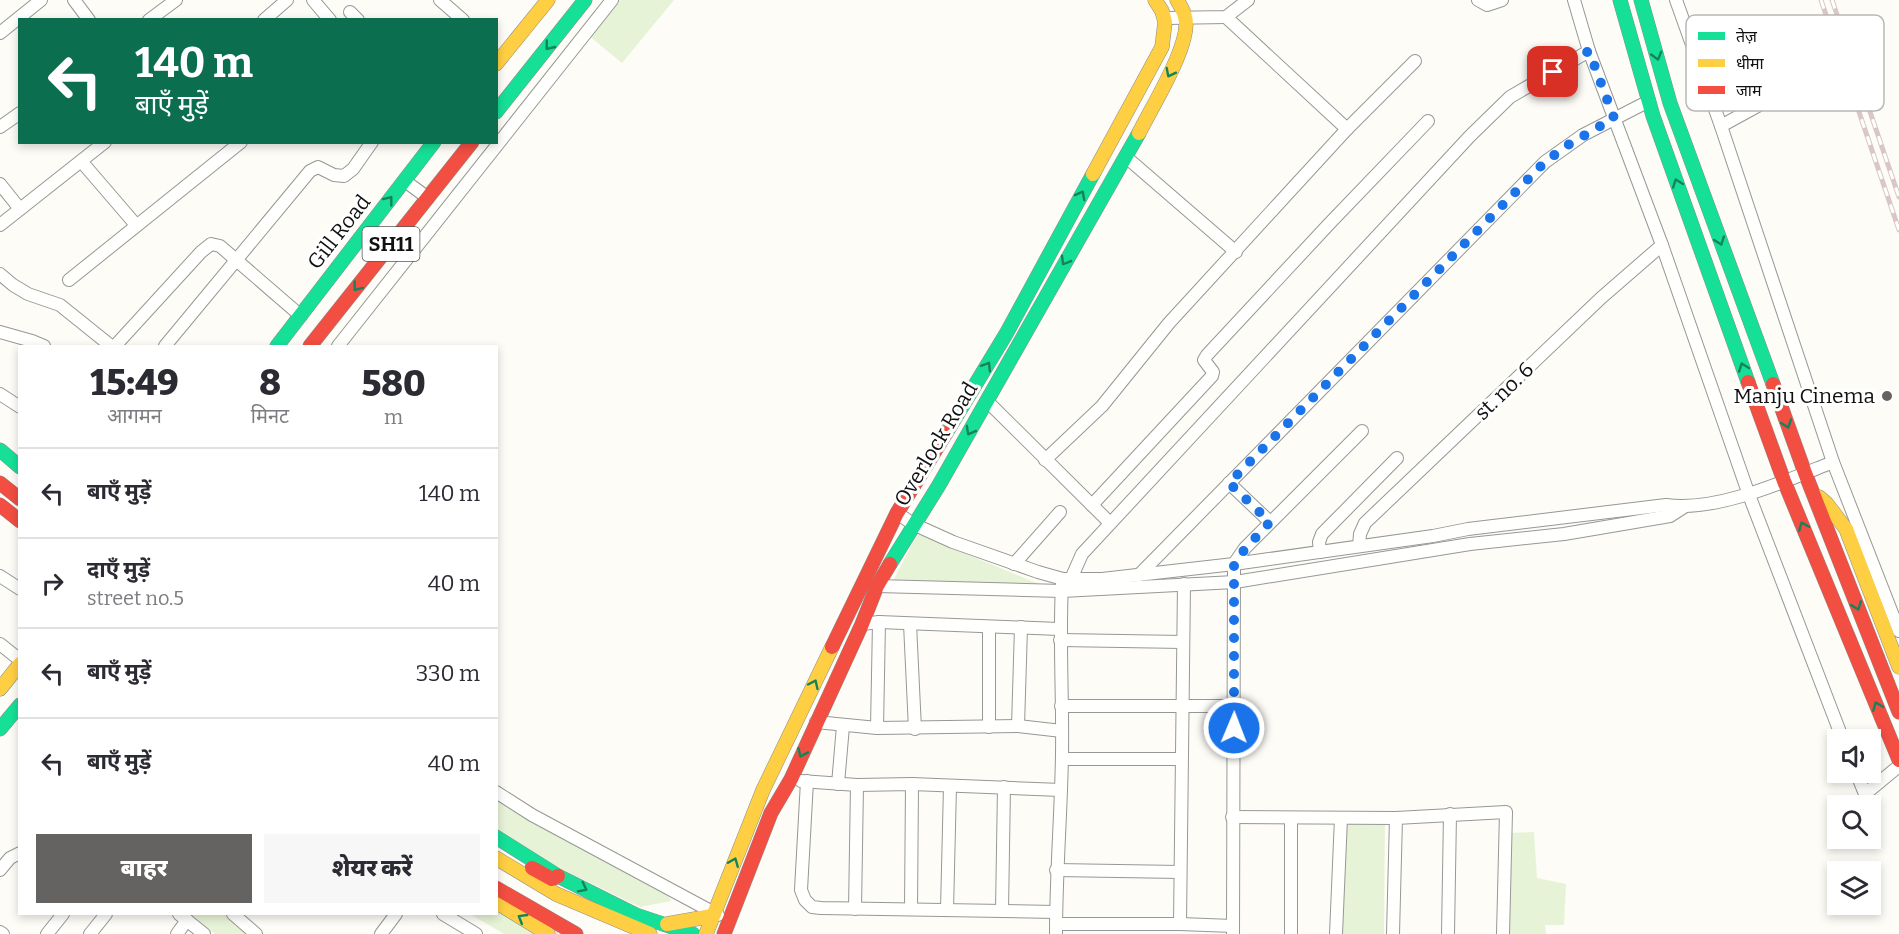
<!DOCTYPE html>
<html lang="hi">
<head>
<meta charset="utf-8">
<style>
	body { margin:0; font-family:Bitter,"Noto Sans Devanagari",serif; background:#f7f7f7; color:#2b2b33; height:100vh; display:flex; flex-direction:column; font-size:22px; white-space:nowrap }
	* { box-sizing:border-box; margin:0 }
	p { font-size:20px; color:#7c7c81 }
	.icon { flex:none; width:33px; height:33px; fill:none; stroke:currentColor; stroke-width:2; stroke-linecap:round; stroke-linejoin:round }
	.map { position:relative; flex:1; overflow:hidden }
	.side { position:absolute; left:18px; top:345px; width:480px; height:570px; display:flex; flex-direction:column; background:#fff; border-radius:0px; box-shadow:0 3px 9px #0003 }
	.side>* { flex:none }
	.hud { position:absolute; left:18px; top:18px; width:480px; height:126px; border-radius:0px; box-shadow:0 3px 9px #0003; background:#0b6e4f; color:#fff; overflow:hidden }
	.tools { position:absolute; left:1827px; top:729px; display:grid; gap:12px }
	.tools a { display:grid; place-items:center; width:54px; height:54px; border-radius:0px; background:#fff; box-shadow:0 3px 9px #0003; font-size:30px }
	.pin { position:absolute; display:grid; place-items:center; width:51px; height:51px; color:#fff; margin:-26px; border-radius:12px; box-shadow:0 3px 9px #0006 }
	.me { position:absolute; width:66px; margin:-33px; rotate:1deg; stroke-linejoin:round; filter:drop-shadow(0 0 4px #0008) }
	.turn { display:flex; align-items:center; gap:21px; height:126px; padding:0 18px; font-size:27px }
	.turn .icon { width:78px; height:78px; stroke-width:2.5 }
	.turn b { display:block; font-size:42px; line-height:51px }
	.eta { display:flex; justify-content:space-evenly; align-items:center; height:102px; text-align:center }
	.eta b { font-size:36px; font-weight:800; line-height:42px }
	.action { display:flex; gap:12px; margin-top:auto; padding:12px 18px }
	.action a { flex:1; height:69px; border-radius:0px; background:#646362; color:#fff; font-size:24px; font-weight:800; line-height:69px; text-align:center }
	.action a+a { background:#f7f7f7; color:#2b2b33 }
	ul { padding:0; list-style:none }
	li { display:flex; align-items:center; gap:18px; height:90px; padding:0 18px; border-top:2px solid #e1e1e2 }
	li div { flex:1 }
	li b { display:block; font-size:22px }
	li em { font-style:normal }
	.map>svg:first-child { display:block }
	.green { fill:#e7f3d7 }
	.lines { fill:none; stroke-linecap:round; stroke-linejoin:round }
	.street-casing { stroke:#979795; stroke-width:14 }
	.fast-casing { stroke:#8e8d8b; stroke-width:15 }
	.slow-casing { stroke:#8e8d8b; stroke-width:15 }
	.jam-casing { stroke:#8e8d8b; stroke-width:15 }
	.street { stroke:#fffffe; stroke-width:12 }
	.fast { stroke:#16e098; stroke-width:14 }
	.slow { stroke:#ffcf43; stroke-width:14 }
	.jam { stroke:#f24e42; stroke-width:14 }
	.rail-casing { stroke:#d9c6c7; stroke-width:5 }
	.rail { stroke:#fff; stroke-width:3; stroke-dasharray:9; stroke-linecap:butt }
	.oneway { stroke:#14835b }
	.route { stroke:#1a73e8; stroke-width:10; stroke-dasharray:0 18 }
	.poi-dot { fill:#646362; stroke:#fff; stroke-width:2 }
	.labels { text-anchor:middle; stroke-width:6; stroke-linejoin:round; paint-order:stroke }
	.shield { fill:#fff; stroke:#585858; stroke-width:1.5 }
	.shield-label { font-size:20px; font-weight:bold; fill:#111 }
	.street-label { font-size:21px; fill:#111; stroke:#fff }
	.poi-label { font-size:21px; fill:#111; stroke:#fff; text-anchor:end }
	.key { fill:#fff; stroke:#b8b8b8; stroke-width:1.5 }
	.key-label { font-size:16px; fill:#111 }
</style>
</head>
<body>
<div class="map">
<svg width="1899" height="934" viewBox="0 0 1899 934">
	<rect width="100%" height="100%" fill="#fdfcf7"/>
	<g class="green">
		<polygon points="607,0 674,0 622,63 582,30"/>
		<polygon points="917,534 1044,586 893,581"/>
		<polygon points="496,799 663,886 671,901 640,907 520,849 497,832"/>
		<polygon points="1385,821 1384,934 1342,934 1336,822"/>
		<polygon points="1534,832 1537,878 1566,884 1564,925 1545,925 1546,934 1509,934 1512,833"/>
		<polygon points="497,895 561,934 504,934 470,914 496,914"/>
		<polygon points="189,914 225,914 248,934 215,934"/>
	</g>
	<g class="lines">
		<g class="street-casing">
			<g id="street">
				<polyline points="74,0 89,20"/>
				<polyline points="313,0 330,20"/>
				<polyline points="440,0 463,20"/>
				<polyline points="1478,0 1487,5 1502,0"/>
				<polyline points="1574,0 1589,51 1662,245 1749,495 1843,740"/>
				<polyline points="350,12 358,20"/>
				<polyline points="1226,17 1347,129"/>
				<polyline points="1166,18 1226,17 1248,0"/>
				<polyline points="149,20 176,0"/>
				<polyline points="264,20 287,0"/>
				<polyline points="0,33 41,0"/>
				<polyline points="1721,126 1816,74"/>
				<polyline points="0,127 20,113"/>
				<polyline points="1126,157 1236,252"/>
				<polyline points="81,161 136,225"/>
				<polyline points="405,181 428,198"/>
				<polyline points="0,184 20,209"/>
				<polyline points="0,225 105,142"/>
				<polyline points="0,274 13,285 28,294 60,305 111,346"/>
				<polyline points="69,280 241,142"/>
				<polyline points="0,332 32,341 44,346"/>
				<polyline points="115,346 201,252 211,244 220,246 301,316"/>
				<polyline points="165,346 310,171 318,167 334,175 344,176 353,169 372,142"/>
				<polyline points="338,346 612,0"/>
				<polyline points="0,394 20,407"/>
				<polyline points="987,401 1110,523"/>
				<polyline points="1045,460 1102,406 1169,323 1347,129 1415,61"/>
				<polyline points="1833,462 1899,631"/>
				<polyline points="1229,483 1270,522"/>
				<polyline points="1092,505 1212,376 1213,372 1204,360 1207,355 1329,224 1428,121"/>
				<path d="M897,513L913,524L953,542L1038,572L1063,579H1102L1234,564L1433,536L1468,529L1666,505C1718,512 1785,481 1833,462L1721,126L1676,0"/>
				<polyline points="1359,546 1360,534 1365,523 1601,298 1662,245"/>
				<polyline points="1320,552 1319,542 1322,534 1397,458"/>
				<polyline points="1014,564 1060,512"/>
				<polyline points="1139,575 1545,162 1583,135 1649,101"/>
				<polyline points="0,576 20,589"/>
				<polyline points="1071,579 1082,554 1470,136 1510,97 1589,51"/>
				<polyline points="877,586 1062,591 1235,582 1470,544 1564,534 1670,516 1684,507"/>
				<polyline points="862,624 879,622 1059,629"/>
				<polyline points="910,624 915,729"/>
				<polyline points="989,627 989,727"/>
				<polyline points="1060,640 1183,642"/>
				<polyline points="0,644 20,660"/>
				<polyline points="1061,706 1234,706"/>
				<polyline points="816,722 877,728 1018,726 1062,731"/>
				<polyline points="1018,726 1021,627"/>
				<polyline points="877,728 879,622"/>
				<polyline points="1062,759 1181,759"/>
				<polyline points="1856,772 1865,794 1899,766"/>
				<polyline points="801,781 857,785 912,784 1061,790"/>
				<polyline points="807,781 801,890 805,900 812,907 821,908 1056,912"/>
				<polyline points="838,784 843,726"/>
				<polyline points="496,792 532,815 718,915"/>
				<polyline points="1232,817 1396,818 1506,812 1503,934"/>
				<polyline points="1291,818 1291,934"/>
				<polyline points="0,870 10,858 20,853"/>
				<polyline points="1056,870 1180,872"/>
				<polyline points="855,909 857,785"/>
				<polyline points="911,909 912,784"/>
				<polyline points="947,910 950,786"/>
				<polyline points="1002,910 1004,787"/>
				<polyline points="179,914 204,934"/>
				<polyline points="233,914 256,934"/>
				<polyline points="443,914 476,934"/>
				<polyline points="1056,924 1180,924 1233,926"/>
				<polyline points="1180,924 1184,584"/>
				<polyline points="0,932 3,934"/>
				<polyline points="47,934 63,914"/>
				<polyline points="90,934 106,914"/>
				<polyline points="177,934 187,920"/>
				<polyline points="381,934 396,914"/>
				<path d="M1056,934C1056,874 1061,815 1062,755C1063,698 1059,641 1062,584"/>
				<polyline points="1233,934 1234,564 1245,548 1362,431"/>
				<polyline points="1336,934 1341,818"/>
				<polyline points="1393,934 1396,818"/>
				<polyline points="1448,934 1450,814"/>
			</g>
		</g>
		<g class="fast-casing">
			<g id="fast">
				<polyline points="1620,0 1653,116 1748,382"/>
				<polyline points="1641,0 1670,103 1773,384"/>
				<polyline points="496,112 585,0"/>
				<polyline points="277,346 434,142"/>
				<polyline points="946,433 1006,334 1093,174"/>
				<polyline points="0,450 20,467"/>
				<polyline points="890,564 939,485 1139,133"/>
				<polyline points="0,729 20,705"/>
				<polyline points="496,837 558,876 636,915 693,934"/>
			</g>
		</g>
		<g class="slow-casing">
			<g id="slow">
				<polyline points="496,64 548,0"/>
				<path d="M1139,133C1151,108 1193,42 1185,17C1184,11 1180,5 1177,0"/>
				<polyline points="1093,174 1162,47 1165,22 1162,11 1155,0"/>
				<polyline points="1819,497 1827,504 1846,529 1899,667"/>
				<polyline points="0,689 20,664"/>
				<polyline points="496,858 556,894 650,934"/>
				<polyline points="496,902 548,934"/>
				<polyline points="667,924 712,916"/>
				<polyline points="706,934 763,790 832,647"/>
			</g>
		</g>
		<g class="jam-casing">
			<g id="jam">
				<polyline points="310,346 472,142"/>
				<polyline points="1748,382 1784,481 1899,760"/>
				<polyline points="1773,384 1805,473 1899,712"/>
				<polyline points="0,483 20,499"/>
				<polyline points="0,505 20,521"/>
				<polyline points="832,647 897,513 946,433"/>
				<polyline points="532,868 552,879 558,876"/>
				<polyline points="496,888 576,934"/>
				<polyline points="724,934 771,813 791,779 862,624 877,586 890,564"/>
			</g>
		</g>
		<use href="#street" class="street"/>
		<use href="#fast" class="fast"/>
		<use href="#slow" class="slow"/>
		<use href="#jam" class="jam"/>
		<g class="rail-casing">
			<g id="rail">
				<polyline points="1821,0 1899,230"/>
				<polyline points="1832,0 1899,197"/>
			</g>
		</g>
		<use href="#rail" class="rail"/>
	</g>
	<defs><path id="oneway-chevron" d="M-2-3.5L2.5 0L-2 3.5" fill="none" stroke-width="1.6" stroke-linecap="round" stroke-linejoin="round" transform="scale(1.5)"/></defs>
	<g class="oneway">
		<use href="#oneway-chevron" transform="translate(549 46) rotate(129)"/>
		<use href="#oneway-chevron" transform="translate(1657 56) rotate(74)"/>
		<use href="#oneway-chevron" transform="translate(1170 73) rotate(117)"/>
		<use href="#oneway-chevron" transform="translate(1677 183) rotate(-110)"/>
		<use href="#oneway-chevron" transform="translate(1081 195) rotate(-62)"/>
		<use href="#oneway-chevron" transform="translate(389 200) rotate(-52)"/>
		<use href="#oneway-chevron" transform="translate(1720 241) rotate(70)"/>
		<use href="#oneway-chevron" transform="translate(1065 261) rotate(120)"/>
		<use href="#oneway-chevron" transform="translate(357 287) rotate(128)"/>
		<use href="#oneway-chevron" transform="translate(987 366) rotate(-58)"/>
		<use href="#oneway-chevron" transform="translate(1743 367) rotate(-110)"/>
		<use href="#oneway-chevron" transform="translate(1787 424) rotate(70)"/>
		<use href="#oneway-chevron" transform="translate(970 431) rotate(119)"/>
		<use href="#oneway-chevron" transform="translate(1803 526) rotate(-112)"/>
		<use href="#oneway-chevron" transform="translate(1857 606) rotate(69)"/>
		<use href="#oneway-chevron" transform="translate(814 684) rotate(-65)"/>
		<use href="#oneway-chevron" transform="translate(1877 706) rotate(-112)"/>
		<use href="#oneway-chevron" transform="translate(802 753) rotate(114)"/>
		<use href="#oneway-chevron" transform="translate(734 862) rotate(-68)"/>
		<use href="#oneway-chevron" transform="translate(583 888) rotate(27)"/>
		<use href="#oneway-chevron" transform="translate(522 918) rotate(-149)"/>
	</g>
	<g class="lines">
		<polyline class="route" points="1234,728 1234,564 1245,549 1270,522 1229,483 1545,162 1568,145 1614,118 1589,51 1553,72"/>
	</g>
	<circle class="poi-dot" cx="1887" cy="396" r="6"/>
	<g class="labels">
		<rect class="shield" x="362.5" y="227" width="57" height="34" rx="4.5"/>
		<g class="shield-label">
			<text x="391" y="251">SH11</text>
		</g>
		<g class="street-label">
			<text transform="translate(339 232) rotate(-52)" y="7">Gill Road</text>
			<text transform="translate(1504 391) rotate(-44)" y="7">st. no. 6</text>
			<text transform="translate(936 444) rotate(-59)" y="7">Overlock Road</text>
		</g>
		<g class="poi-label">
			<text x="1875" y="403">Manju Cinema</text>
		</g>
	</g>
	<rect x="1686" y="15" width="198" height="96" rx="9" class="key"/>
	<rect x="1698" y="32" width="27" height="8" fill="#16e098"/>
	<rect x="1698" y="59" width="27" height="8" fill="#ffcf43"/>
	<rect x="1698" y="86" width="27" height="8" fill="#f24e42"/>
	<g class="key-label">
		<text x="1736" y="42">तेज़</text>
		<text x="1736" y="69">धीमा</text>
		<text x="1736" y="96">जाम</text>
	</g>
</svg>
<div class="tools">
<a><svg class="icon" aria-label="sound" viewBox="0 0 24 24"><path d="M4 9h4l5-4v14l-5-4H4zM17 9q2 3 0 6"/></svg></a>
<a><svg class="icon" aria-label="search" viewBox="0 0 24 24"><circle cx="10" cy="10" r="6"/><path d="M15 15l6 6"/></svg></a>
<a><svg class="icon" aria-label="layers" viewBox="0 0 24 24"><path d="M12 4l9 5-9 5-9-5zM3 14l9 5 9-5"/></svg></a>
</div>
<div class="pin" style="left:1553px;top:72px;background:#d93025"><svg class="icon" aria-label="arrive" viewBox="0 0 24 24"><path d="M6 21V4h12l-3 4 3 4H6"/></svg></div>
<svg class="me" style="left:1234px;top:728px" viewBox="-20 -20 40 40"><circle r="17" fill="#1a73e8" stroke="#fff" stroke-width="3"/><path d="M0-11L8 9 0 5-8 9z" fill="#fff"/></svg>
<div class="hud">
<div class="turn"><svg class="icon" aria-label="left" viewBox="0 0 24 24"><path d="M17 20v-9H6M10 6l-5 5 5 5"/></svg><div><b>140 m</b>बाएँ मुड़ें</div></div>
</div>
<section class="side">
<div class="eta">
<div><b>15:49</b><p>आगमन</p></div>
<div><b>8</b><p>मिनट</p></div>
<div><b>580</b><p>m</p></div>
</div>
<ul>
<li><svg class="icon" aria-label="left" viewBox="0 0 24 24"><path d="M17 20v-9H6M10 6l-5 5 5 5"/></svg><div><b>बाएँ मुड़ें</b></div><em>140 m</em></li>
<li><svg class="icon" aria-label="right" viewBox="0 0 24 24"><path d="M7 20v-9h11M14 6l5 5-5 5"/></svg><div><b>दाएँ मुड़ें</b><p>street no.5</p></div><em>40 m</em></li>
<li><svg class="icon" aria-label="left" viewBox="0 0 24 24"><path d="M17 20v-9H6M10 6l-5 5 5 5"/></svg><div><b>बाएँ मुड़ें</b></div><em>330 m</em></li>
<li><svg class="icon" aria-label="left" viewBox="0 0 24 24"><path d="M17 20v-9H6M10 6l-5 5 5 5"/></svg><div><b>बाएँ मुड़ें</b></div><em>40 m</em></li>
</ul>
<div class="action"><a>बाहर</a><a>शेयर करें</a></div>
</section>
</div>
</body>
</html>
